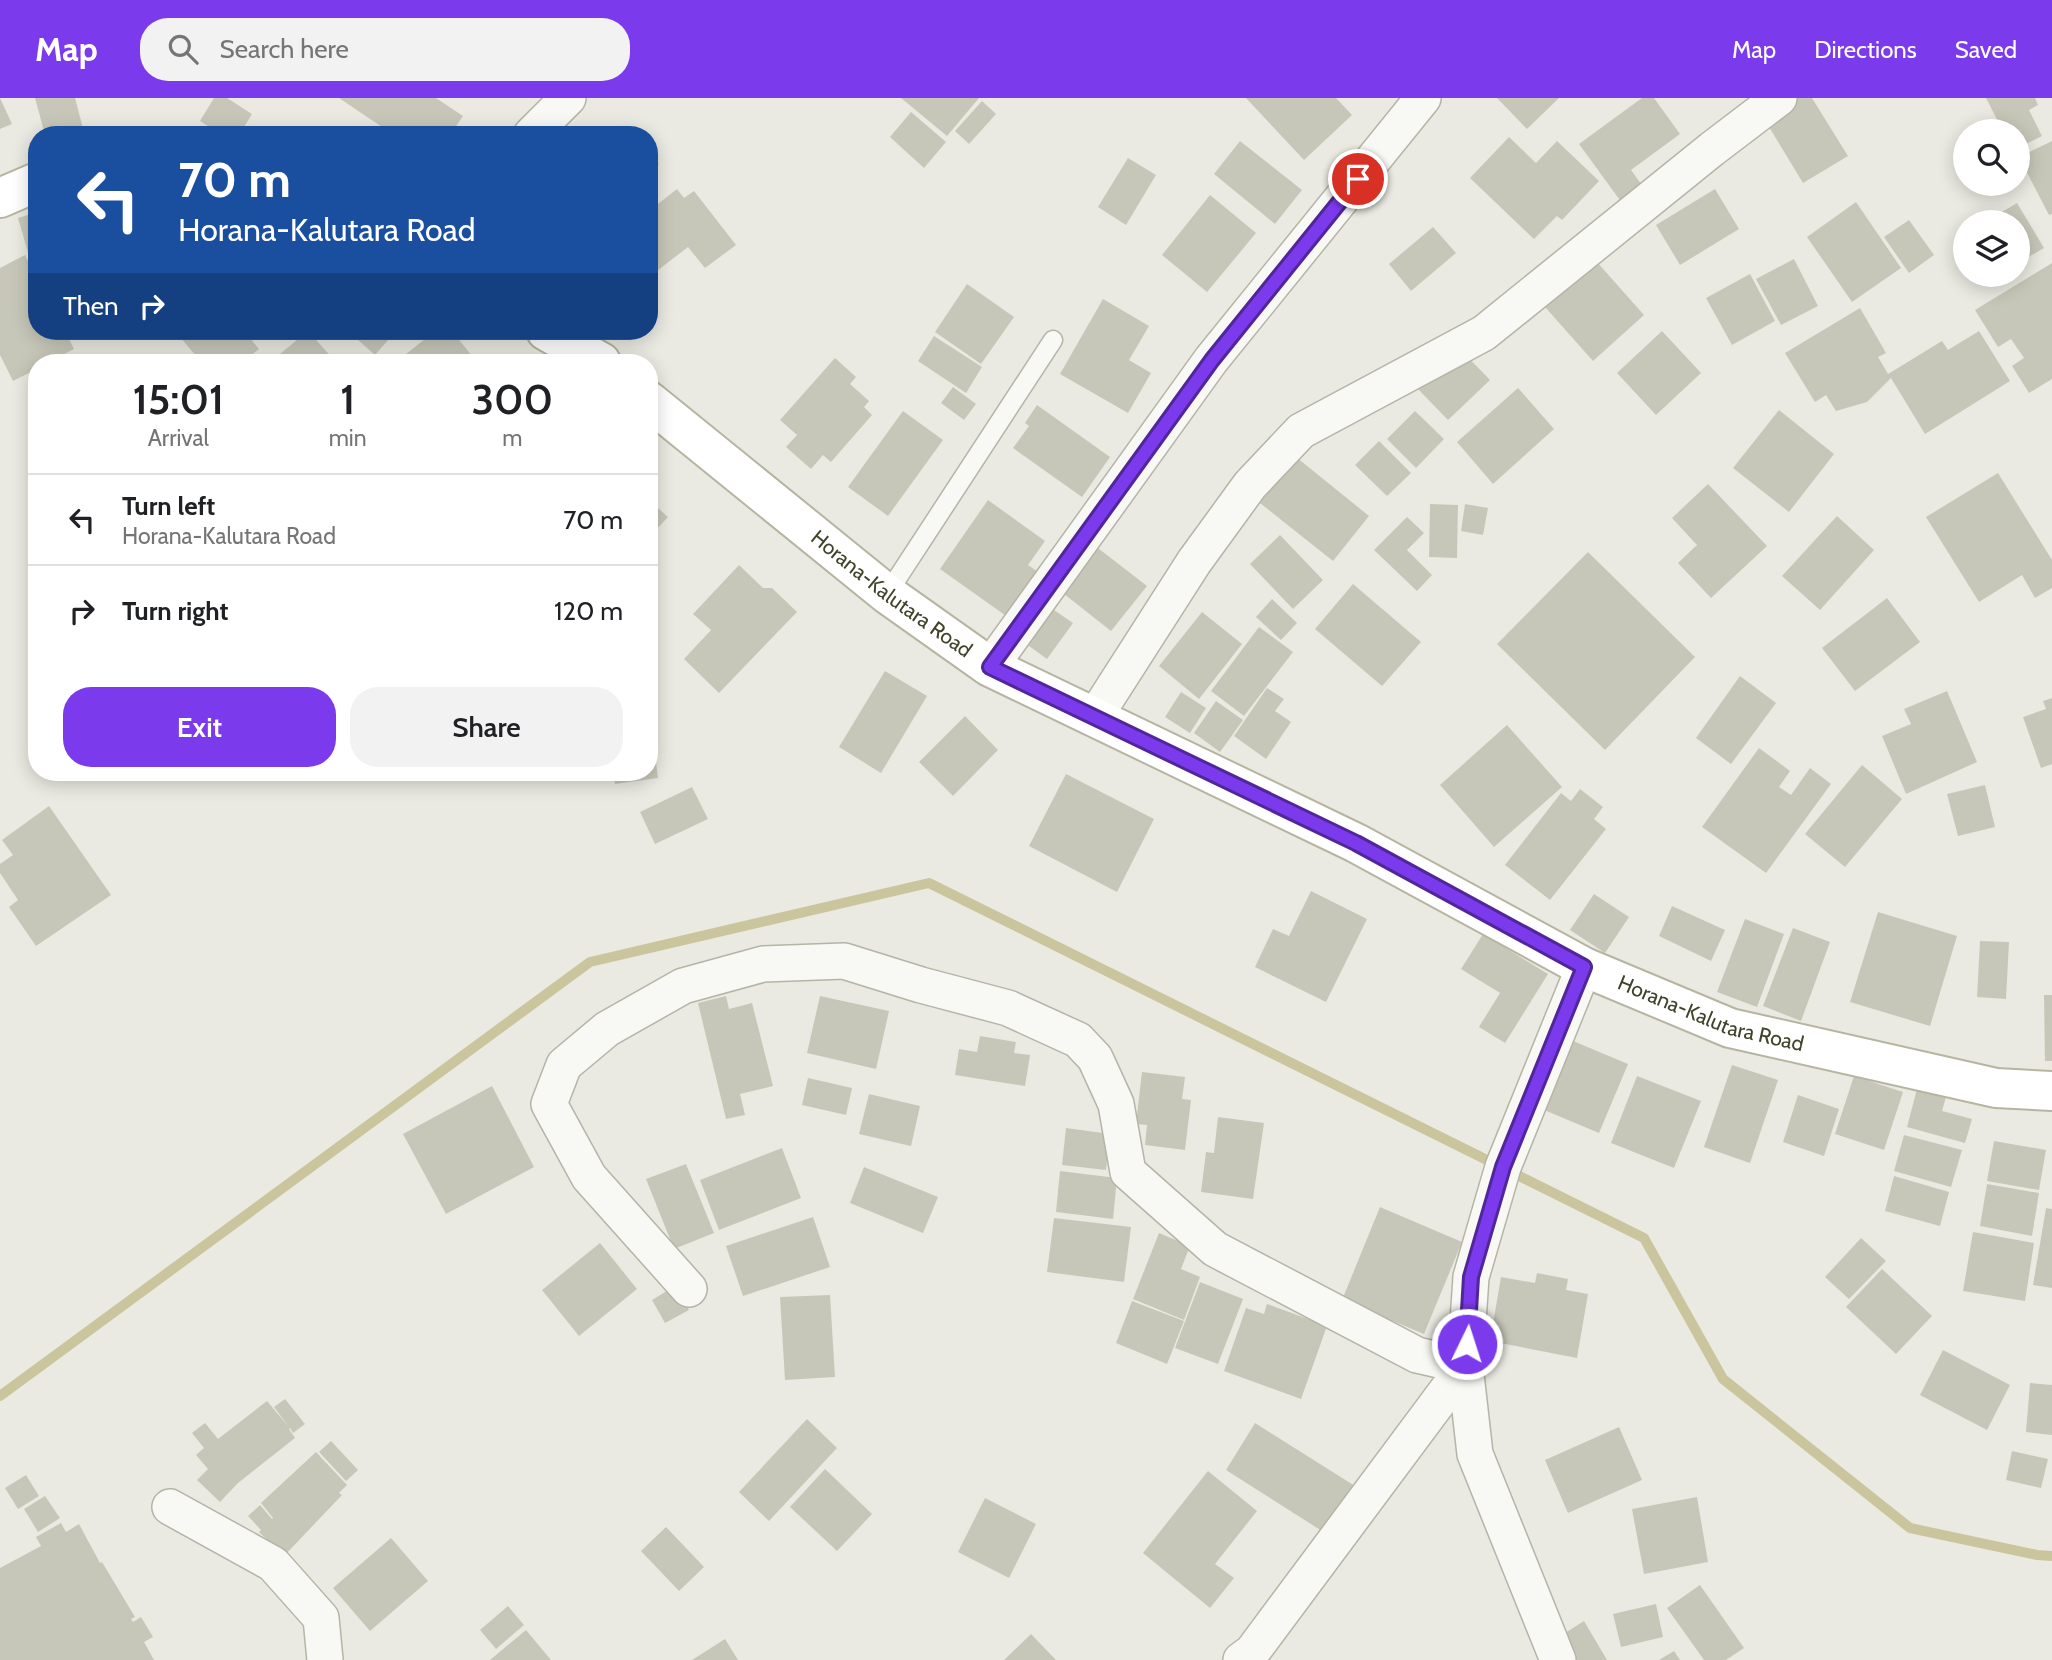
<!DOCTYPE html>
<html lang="en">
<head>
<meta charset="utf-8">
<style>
	body { margin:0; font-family:Cabin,sans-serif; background:#f2f2f2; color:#202124; height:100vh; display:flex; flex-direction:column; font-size:26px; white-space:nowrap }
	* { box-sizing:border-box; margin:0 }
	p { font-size:23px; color:#757577 }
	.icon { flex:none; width:38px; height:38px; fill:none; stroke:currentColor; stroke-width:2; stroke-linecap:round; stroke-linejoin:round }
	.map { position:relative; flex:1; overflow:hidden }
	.details { position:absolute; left:28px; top:256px; width:630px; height:427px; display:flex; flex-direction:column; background:#fff; border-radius:28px; box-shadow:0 4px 18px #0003 }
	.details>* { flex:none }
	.guide { position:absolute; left:28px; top:28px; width:630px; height:214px; border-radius:28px; box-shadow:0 4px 18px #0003; background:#1a4fa0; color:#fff; overflow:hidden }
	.buttons { position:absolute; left:1953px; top:21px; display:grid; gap:14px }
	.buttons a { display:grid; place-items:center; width:77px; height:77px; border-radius:50%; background:#fff; box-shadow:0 4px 18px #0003; font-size:35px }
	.pin { position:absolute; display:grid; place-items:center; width:60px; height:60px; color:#fff; margin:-30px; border:4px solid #fff; border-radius:50%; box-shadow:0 2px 7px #0007 }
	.me { position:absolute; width:77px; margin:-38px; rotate:4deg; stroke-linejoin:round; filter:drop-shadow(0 0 5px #0008) }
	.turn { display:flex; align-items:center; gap:24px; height:147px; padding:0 35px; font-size:32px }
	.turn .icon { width:91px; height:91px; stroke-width:2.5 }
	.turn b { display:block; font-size:49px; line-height:60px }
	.then { display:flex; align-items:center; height:66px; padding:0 35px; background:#0003; gap:14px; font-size:26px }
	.eta { display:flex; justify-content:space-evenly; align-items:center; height:119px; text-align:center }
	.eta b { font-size:42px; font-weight:600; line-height:49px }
	.cta { display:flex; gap:14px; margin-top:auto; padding:14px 35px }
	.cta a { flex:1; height:80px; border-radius:28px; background:#7c3aed; color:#fff; font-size:28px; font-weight:600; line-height:80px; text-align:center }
	.cta a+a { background:#f2f2f2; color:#202124 }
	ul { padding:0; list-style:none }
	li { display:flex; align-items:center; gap:21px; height:91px; padding:0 35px; border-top:2px solid #e0e0e0 }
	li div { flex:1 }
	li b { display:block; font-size:26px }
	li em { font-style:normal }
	header { display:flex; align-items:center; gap:42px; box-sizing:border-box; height:98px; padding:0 35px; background:#7c3aed; color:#fff }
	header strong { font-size:33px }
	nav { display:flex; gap:38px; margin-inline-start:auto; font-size:24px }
	.search { width:490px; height:63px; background:#f2f2f2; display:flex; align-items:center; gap:18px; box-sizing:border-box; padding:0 24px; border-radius:28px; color:#757577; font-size:26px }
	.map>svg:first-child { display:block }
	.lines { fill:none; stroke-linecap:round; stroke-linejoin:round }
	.stream { stroke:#cac59d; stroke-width:10 }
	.building { fill:#c7c7b9 }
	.service-casing { stroke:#b4b4a7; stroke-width:21 }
	.minor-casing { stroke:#b4b4a7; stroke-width:38 }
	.primary-casing { stroke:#b6b5a1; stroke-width:42 }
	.service { stroke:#f8f8f4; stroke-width:18 }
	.minor { stroke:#f8f8f4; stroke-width:35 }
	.primary { stroke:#fff; stroke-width:38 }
	.route-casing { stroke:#51269a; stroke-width:18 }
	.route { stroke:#7c3aed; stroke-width:12 }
	.labels { text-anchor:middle; stroke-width:5; stroke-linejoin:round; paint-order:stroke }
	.street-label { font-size:21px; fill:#41422a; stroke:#f7f7f1 }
</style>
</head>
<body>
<header>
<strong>Map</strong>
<div class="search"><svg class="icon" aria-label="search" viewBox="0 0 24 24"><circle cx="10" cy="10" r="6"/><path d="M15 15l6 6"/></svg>Search here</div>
<nav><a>Map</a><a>Directions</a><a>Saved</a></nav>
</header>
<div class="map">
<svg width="2052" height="1562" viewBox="0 0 2052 1562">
	<rect width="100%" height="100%" fill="#eaeae2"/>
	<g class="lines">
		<polyline class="stream" points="0,1298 590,864 929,785 1644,1140 1723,1281 1910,1430 2037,1457 2052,1458"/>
	</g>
	<g class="building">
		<polygon points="0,0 12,26 0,31"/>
		<polygon points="35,0 75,0 84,34 74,37 45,37"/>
		<polygon points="214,0 227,0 252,16 239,37 222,37 200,23"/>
		<polygon points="339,0 436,0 463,18 450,37 394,37"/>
		<polygon points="901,0 979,0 947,38"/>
		<polygon points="1246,0 1336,0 1352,17 1304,62"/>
		<polygon points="1497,0 1559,0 1527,31"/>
		<polygon points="1642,0 1654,0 1680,36 1631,72 1644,90 1622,105 1579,46"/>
		<polygon points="1794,0 1812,0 1848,58 1803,85 1763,19"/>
		<polygon points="1986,0 2035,0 2038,7 2029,12 2042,38 2018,50 2018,33 2003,33"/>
		<polygon points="982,3 996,16 969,46 955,33"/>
		<polygon points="911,14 946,44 924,70 890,39"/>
		<polygon points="1509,39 1536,65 1557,43 1599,83 1562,122 1557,118 1534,141 1470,80"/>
		<polygon points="1240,43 1302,92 1275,126 1214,76"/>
		<polygon points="2052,43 2052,116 2049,117 2019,59"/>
		<polygon points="649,59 659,66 649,80"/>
		<polygon points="1128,60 1156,77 1126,127 1098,109"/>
		<polygon points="677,91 684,100 694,93 736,147 705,170 688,149 649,179 649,113"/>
		<polygon points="1715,91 1739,131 1680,167 1656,127"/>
		<polygon points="1210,97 1256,135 1207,194 1162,157"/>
		<polygon points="1856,104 1901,170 1852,204 1807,139"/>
		<polygon points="2017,105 2044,150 2018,165 2018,124 1985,124"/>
		<polygon points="37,114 37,233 65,233 74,251 49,264 37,264 37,271 13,283 0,257 0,170 25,157 34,175 18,120"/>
		<polygon points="1909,122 1934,157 1909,175 1884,139"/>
		<polygon points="1433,129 1456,155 1411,193 1389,166"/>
		<polygon points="1965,136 1965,156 1956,141"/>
		<polygon points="1794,161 1818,208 1781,227 1756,181"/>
		<polygon points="1596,163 1644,217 1593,263 1545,209"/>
		<polygon points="2052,165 2052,281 2029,295 2012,268 2024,260 2011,241 1998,249 1975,212"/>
		<polygon points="1750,176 1775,223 1732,247 1706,200"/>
		<polygon points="1977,177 1998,177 1983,186"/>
		<polygon points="967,186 1014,219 981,266 935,234"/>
		<polygon points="1103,201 1149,228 1129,262 1151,275 1128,315 1060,276"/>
		<polygon points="1860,210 1886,255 1878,259 1888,276 1942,243 1948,252 1979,233 2010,283 1925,336 1891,280 1867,304 1836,313 1826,297 1815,304 1785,255"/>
		<polygon points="175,233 244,233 259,251 243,264 201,264"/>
		<polygon points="308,233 336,264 270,264"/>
		<polygon points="348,233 396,233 375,257"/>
		<polygon points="435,233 452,233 472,258 464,264 396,264"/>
		<polygon points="1662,233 1701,275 1656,317 1617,275"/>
		<polygon points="934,238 982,269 966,295 918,263"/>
		<polygon points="1460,251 1490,282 1448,322 1418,291"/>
		<polygon points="835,260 856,279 850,286 869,303 864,309 872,317 831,364 823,357 811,371 786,349 797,337 780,322"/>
		<polygon points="953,289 976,306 964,322 941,305"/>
		<polygon points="1518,290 1554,331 1493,386 1457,344"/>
		<polygon points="1037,307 1110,359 1082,399 1013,350 1029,328 1025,325"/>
		<polygon points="1779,312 1834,356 1789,414 1733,370"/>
		<polygon points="903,313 943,342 888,418 848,389"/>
		<polygon points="1415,313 1444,341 1416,370 1387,341"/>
		<polygon points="1379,343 1411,375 1387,398 1355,367"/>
		<polygon points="1296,359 1369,418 1333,463 1260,405"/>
		<polygon points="1998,375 2052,462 2052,490 2035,500 2022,477 1979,504 1926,419"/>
		<polygon points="1708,386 1767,448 1711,500 1678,465 1697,447 1672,420"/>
		<polygon points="649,402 668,419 649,439"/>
		<polygon points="988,402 1045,443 1028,467 1040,475 1009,520 940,471"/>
		<polygon points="1430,406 1458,407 1457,460 1429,459"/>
		<polygon points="1465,406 1488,410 1483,437 1461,433"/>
		<polygon points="1837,418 1874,452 1820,512 1782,478"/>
		<polygon points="1407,419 1424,435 1407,452 1432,477 1417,493 1374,452"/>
		<polygon points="1280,437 1323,482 1293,511 1250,466"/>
		<polygon points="1094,447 1147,488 1111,533 1059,492"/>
		<polygon points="1588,454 1695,559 1605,652 1497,546"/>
		<polygon points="739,467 763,490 772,490 797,514 719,595 684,561 711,532 693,516"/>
		<polygon points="1353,486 1421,544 1382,588 1315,531"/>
		<polygon points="1887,500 1920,544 1855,593 1822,550"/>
		<polygon points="1272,501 1297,525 1281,542 1256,519"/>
		<polygon points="1051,510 1073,525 1047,561 1025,545"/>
		<polygon points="1202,514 1242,546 1199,601 1159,568"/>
		<polygon points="1259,529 1293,554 1244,618 1211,593"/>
		<polygon points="885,573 927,598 881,675 839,649"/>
		<polygon points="1740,578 1776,605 1731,666 1696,640"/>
		<polygon points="1267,590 1284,601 1275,613 1291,624 1266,661 1234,638"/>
		<polygon points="1947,593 1977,664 1906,696 1882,638 1911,626 1904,611"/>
		<polygon points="1181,594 1206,610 1190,635 1165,619"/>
		<polygon points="2052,600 2052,666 2041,670 2023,619 2046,611 2043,603"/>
		<polygon points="1216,603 1243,622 1220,654 1194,635"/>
		<polygon points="965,618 998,652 953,698 919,664"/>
		<polygon points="1507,627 1562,689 1494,749 1440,687"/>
		<polygon points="1759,650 1790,673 1779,689 1791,697 1810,670 1831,686 1766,775 1702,729"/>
		<polygon points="655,656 658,680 615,686 613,674 649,674 649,657"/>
		<polygon points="1862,667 1902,701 1845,769 1805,736"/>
		<polygon points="1066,676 1154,721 1117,794 1029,748"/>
		<polygon points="1985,687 1995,729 1958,738 1947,696"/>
		<polygon points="692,689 708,721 655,746 640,714"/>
		<polygon points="1580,691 1603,709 1594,721 1606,731 1550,802 1505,767 1561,695 1571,703"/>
		<polygon points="49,708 111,797 36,848 9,809 18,802 0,775 0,766 13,757 2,742"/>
		<polygon points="1311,793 1367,821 1326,904 1255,869 1273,831 1289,838"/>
		<polygon points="1594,796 1629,819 1605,855 1570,832"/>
		<polygon points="1672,808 1725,832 1711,863 1659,838"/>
		<polygon points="1878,814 1957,838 1930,928 1850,904"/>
		<polygon points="1745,821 1784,836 1757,909 1717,894"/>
		<polygon points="1793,830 1830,844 1801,923 1763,908"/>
		<polygon points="1483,836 1548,876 1505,945 1479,929 1500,895 1461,871"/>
		<polygon points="1980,843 2009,844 2006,901 1977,899"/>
		<polygon points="2044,897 2052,897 2052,963 2045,963"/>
		<polygon points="726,898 729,911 752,905 773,988 740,996 745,1017 726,1021 698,905"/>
		<polygon points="820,898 889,913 876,971 807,955"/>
		<polygon points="980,938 1016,944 1014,955 1030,957 1025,988 955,977 959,951 977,954"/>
		<polygon points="1566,940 1628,966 1599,1035 1537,1009"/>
		<polygon points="1732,967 1778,982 1750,1065 1704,1049"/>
		<polygon points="1142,974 1185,979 1182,1001 1191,1002 1185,1052 1145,1047 1147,1027 1136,1026"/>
		<polygon points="1637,978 1701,1003 1674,1070 1611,1045"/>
		<polygon points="1854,978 1903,994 1884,1052 1835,1036"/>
		<polygon points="808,980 852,990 846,1017 802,1007"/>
		<polygon points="492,988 534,1069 446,1116 403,1036"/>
		<polygon points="1917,991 1946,999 1942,1013 1972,1021 1965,1045 1907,1029"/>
		<polygon points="869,996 920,1008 911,1048 859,1036"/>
		<polygon points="1798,997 1839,1011 1824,1058 1783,1044"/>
		<polygon points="1218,1019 1264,1025 1253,1101 1201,1094 1206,1054 1214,1055"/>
		<polygon points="1066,1030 1110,1036 1106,1072 1062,1067"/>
		<polygon points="1904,1037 1962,1052 1951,1089 1894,1073"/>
		<polygon points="1994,1043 2046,1052 2039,1092 1987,1083"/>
		<polygon points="782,1050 801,1100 719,1132 700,1082"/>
		<polygon points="686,1066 714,1135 674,1151 646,1081"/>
		<polygon points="864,1069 938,1099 923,1135 850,1105"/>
		<polygon points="1060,1073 1117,1080 1113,1121 1056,1114"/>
		<polygon points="1894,1078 1949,1094 1940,1128 1885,1113"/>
		<polygon points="1987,1086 2039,1095 2032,1138 1980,1128"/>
		<polygon points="1380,1109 1462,1144 1424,1236 1342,1202"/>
		<polygon points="2046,1110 2052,1111 2052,1190 2033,1187"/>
		<polygon points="813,1119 830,1169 743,1198 726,1148"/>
		<polygon points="1054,1120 1131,1129 1124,1184 1047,1174"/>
		<polygon points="1973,1134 2034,1145 2025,1203 1963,1193"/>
		<polygon points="1159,1135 1190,1148 1181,1171 1200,1179 1184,1222 1133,1201"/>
		<polygon points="1861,1140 1886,1163 1849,1201 1825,1179"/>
		<polygon points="600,1145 637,1191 579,1238 542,1192"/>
		<polygon points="1882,1171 1932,1218 1896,1256 1846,1209"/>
		<polygon points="1537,1175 1568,1181 1566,1192 1588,1196 1577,1260 1490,1243 1501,1179 1535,1185"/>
		<polygon points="1200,1184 1243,1201 1218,1266 1175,1250"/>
		<polygon points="675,1188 689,1212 665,1225 652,1202"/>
		<polygon points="830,1197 835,1279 785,1282 780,1199"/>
		<polygon points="1132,1203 1184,1223 1167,1266 1116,1245"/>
		<polygon points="1267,1206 1327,1228 1301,1301 1224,1273 1246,1210 1264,1216"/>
		<polygon points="1943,1252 2010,1287 1987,1332 1920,1297"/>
		<polygon points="2030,1285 2052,1287 2052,1337 2026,1334"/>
		<polygon points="285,1301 305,1326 293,1335 290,1330 289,1331 295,1340 238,1385 220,1404 197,1382 208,1371 196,1357 204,1350 192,1335 205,1325 218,1341 267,1303 289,1329 274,1309"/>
		<polygon points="807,1321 837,1350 769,1423 739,1394"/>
		<polygon points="1255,1325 1355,1388 1325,1435 1226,1372"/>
		<polygon points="1619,1329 1642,1382 1568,1415 1545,1362"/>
		<polygon points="331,1343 358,1372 346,1383 319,1354"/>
		<polygon points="2012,1353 2048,1361 2041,1390 2006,1382"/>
		<polygon points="316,1354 347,1387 339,1395 342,1397 284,1458 259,1434 261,1432 248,1418 260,1407 272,1421 273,1420 261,1405"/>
		<polygon points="825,1371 872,1416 837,1453 790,1409"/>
		<polygon points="1208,1373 1257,1413 1215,1466 1234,1480 1210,1510 1143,1455"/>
		<polygon points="26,1377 39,1398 18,1411 5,1390"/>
		<polygon points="45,1398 60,1420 38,1434 24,1411"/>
		<polygon points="1697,1399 1708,1464 1644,1476 1632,1411"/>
		<polygon points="985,1400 1036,1426 1009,1480 958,1454"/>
		<polygon points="61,1425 66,1434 79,1426 100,1465 102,1464 135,1519 131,1521 133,1524 141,1519 153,1539 144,1544 154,1562 0,1562 0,1470 41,1448 36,1439"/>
		<polygon points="666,1429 704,1469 679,1493 641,1453"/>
		<polygon points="391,1440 428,1483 370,1533 333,1490"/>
		<polygon points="1700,1487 1744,1550 1726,1562 1704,1562 1667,1510"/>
		<polygon points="1656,1506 1663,1539 1621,1549 1613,1516"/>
		<polygon points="508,1508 524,1527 496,1551 480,1532"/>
		<polygon points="1584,1523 1607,1562 1570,1562 1557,1540"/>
		<polygon points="526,1532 551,1562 490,1562"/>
		<polygon points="1031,1536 1056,1562 1004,1562"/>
		<polygon points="725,1541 738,1562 692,1562"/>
		<polygon points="1674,1553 1680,1562 1659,1562"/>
	</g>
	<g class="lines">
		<g class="service-casing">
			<polyline id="service" points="887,496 1053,242"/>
		</g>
		<g class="minor-casing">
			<g id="minor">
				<polyline points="531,37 568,0"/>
				<polyline points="990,569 1211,262 1423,0"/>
				<polyline points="1094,620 1194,464 1250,387 1301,333 1484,235 1712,51 1779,0"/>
				<polyline points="689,1191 589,1079 549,1006 564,967 607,931 683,888 763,866 844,863 921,887 1008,910 1078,942 1095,960 1116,1006 1128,1074 1215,1151 1417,1257 1465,1268 1252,1554 1241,1562"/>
				<polyline points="170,1409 273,1466 321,1520 325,1562"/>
				<polyline points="1558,1562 1475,1356 1465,1268 1471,1179 1503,1069 1584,869"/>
			</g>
		</g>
		<g class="primary-casing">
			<g id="primary">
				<polyline points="0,100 37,84"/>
				<polyline points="546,233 601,264"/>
				<path id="s1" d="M649,303L887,496L990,569L1356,745L1584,869L1730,930L1996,990L2052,993"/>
			</g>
		</g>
		<use href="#service" class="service"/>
		<use href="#minor" class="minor"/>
		<use href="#primary" class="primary"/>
	</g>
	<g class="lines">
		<g class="route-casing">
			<polyline id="route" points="1358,81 1212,262 990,569 1356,745 1584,869 1503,1069 1471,1179 1467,1246"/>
		</g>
		<use href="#route" class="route"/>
	</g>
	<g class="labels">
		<g class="street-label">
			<text dy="7" stroke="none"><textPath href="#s1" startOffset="310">Horana-Kalutara Road</textPath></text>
			<text dy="7" stroke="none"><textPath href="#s1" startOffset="1234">Horana-Kalutara Road</textPath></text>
		</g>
	</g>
</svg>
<div class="buttons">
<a><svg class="icon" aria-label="search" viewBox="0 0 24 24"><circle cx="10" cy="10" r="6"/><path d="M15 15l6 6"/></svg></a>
<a><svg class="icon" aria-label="layers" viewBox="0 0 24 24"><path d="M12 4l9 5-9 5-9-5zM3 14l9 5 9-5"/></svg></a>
</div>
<div class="pin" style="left:1358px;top:81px;background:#d93025"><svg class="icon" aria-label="arrive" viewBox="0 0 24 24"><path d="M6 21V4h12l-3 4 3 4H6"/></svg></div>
<svg class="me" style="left:1467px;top:1246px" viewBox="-20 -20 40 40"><circle r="17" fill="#7c3aed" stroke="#fff" stroke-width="3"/><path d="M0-11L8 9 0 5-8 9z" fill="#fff"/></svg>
<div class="guide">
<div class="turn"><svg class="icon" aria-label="left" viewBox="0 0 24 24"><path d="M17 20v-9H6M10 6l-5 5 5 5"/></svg><div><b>70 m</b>Horana-Kalutara Road</div></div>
<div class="then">Then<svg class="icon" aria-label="right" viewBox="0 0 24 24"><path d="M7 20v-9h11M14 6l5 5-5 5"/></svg></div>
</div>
<section class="details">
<div class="eta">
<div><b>15:01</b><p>Arrival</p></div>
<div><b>1</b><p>min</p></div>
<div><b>300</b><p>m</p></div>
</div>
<ul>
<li><svg class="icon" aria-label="left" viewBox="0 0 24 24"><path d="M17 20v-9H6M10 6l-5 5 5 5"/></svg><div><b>Turn left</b><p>Horana-Kalutara Road</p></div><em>70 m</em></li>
<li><svg class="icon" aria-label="right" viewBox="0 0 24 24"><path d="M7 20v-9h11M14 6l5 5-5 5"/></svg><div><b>Turn right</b></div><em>120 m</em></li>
</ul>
<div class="cta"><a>Exit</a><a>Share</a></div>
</section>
</div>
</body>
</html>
